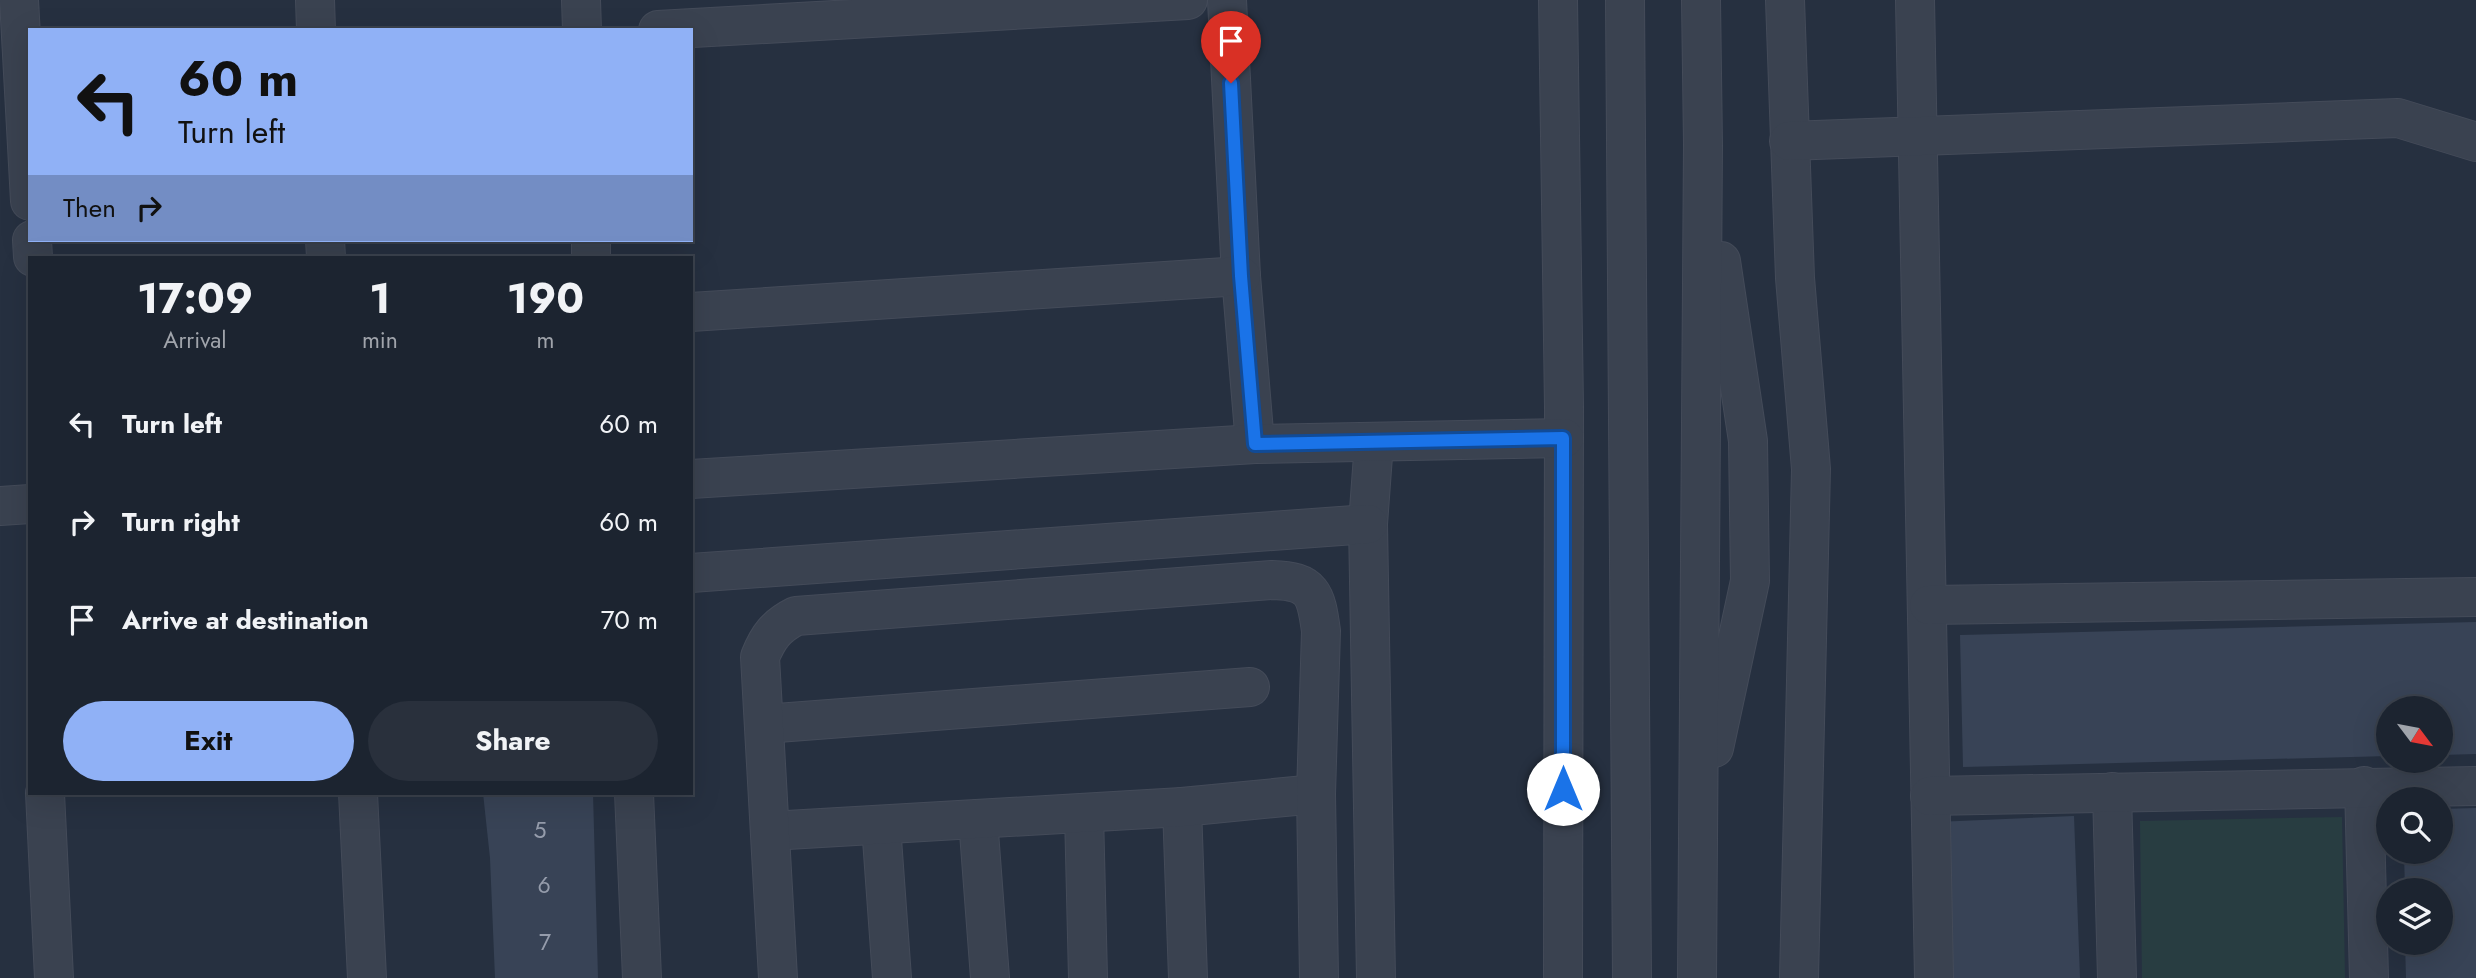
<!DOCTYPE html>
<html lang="en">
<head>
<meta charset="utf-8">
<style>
	body { margin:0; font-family:Jost,sans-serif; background:#29303c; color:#f1f3f6; height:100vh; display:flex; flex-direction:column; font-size:26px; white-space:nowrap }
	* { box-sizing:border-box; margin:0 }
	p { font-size:23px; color:#a0a4ab }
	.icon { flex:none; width:38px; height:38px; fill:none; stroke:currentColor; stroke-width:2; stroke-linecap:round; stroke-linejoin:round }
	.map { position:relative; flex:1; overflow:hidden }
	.details { position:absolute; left:28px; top:256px; width:665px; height:539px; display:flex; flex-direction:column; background:#1c2430; border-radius:0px; box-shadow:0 7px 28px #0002,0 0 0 2px #3a414c }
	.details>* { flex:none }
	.hud { position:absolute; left:28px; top:28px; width:665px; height:214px; border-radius:0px; box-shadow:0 7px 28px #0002,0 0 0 2px #3a414c; background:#90b1f6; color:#111; overflow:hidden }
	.needle { width:46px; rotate:122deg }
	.fabs { position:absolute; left:2376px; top:696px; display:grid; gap:14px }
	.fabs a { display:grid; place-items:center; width:77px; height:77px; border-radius:50%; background:#1c2430; box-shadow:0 7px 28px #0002,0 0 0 2px #3a414c; font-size:35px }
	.pin { position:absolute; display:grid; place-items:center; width:60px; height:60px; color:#fff; margin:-72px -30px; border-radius:50% 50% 50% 0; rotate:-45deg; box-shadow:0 0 7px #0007 }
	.pin .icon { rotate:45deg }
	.me { position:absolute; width:77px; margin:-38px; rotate:0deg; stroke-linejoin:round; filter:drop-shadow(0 0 5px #0008) }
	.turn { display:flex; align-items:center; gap:24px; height:147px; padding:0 35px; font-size:32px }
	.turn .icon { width:91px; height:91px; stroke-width:2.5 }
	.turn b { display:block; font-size:49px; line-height:60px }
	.then { display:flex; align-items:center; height:66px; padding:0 35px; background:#0003; gap:14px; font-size:26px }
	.eta { display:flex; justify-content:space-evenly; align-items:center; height:119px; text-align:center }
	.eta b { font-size:42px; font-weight:700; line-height:49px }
	.action { display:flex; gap:14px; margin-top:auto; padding:14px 35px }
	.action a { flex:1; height:80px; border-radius:42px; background:#90b1f6; color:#111; font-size:28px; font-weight:700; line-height:80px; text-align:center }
	.action a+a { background:#29303c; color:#f1f3f6 }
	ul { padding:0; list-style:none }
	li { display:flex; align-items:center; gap:21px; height:98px; padding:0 35px }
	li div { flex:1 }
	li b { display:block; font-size:26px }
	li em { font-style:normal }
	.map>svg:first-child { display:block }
	.green { fill:#283d41 }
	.building { fill:#384356 }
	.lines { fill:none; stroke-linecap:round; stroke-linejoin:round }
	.minor-casing { stroke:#444b59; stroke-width:40 }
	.minor { stroke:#3a4250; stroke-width:38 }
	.route-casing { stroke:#114b97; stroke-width:18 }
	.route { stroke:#1a73e8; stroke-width:12 }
	.labels { text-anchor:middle; stroke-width:7; stroke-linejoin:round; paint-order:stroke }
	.number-label { font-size:23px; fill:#959cab }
</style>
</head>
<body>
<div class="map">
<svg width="2476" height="978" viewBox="0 0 2476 978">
	<rect width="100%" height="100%" fill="#263040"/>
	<polygon class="green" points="2342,817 2345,978 2142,978 2140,821"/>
	<g class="building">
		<polygon points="2476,622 2476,754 2441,755 2441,709 2389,709 2389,756 1963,767 1960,635"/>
		<polygon points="483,793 593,793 598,978 495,978 490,858"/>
		<polygon points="2476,808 2476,978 2406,978 2405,943 2441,943 2441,891 2405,891 2404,852 2441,852 2441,809"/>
		<polygon points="2074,816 2080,978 1942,978 1936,822"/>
	</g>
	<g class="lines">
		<g class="minor-casing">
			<g id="minor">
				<polyline points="19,0 30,201"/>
				<polyline points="315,0 316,30"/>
				<polyline points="581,0 582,30"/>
				<polyline points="1227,0 1241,276 1255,444"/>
				<polyline points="1558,0 1564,407 1563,978"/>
				<polyline points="1625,0 1632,978"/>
				<polyline points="1785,0 1795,278 1811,469 1799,978"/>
				<polyline points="1915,0 1934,978"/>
				<polyline points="658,30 1188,0"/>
				<polyline points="1789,141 2398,118 2476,142"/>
				<polyline points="32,240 33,257"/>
				<polyline points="325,240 326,257"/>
				<polyline points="591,240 591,257"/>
				<polyline points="691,312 1241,276"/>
				<polyline points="1374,442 1368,524 1376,978"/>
				<polyline points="691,479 1255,444 1564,438"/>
				<polyline points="0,506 30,504"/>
				<polyline points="691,573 1368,524"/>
				<polyline points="1929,605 2476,597"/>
				<polyline points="764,724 1250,687"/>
				<polyline points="1714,748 1750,581 1748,441 1721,261"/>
				<polyline points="2364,786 2369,978"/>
				<polyline points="2112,792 2117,978"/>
				<polyline points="45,793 54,978"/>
				<polyline points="358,793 367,978"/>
				<polyline points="634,793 642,978"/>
				<polyline points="1930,796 2476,786"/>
				<polyline points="1182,807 1188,978"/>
				<polyline points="1084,813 1088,978"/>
				<polyline points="978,819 990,978"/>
				<polyline points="881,825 892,978"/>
				<polyline points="770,831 1182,807 1316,794"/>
				<path d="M778,978L760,657C768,637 776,626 796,616L1272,580C1313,581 1316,594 1321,631L1316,794L1319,978"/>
				<polyline points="1697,978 1703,145 1701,0"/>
			</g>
		</g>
		<use href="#minor" class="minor"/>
	</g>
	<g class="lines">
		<g class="route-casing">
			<polyline id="route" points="1231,83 1241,276 1255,444 1563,438 1563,789"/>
		</g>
		<use href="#route" class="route"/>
	</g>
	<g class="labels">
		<g class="number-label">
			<text x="540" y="838">5</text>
			<text x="544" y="893">6</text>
			<text x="545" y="950">7</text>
		</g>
	</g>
</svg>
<div class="fabs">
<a><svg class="needle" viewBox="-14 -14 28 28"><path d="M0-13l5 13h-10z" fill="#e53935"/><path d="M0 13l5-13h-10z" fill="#a0a4ab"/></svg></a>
<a><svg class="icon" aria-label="search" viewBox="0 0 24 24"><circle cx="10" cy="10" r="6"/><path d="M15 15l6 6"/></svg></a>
<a><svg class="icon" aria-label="layers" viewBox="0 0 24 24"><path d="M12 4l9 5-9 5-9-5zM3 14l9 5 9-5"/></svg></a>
</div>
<div class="pin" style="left:1231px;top:83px;background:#d93025"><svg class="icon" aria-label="arrive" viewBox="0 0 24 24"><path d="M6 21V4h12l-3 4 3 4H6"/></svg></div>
<svg class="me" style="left:1563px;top:789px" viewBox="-20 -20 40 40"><circle r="19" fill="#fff"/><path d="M0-13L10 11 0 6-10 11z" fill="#1a73e8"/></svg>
<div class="hud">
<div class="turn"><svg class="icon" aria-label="left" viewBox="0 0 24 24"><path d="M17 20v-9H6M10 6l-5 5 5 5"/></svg><div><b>60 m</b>Turn left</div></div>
<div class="then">Then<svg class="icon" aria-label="right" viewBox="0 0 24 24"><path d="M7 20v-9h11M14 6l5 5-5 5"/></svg></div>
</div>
<section class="details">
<div class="eta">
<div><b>17:09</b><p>Arrival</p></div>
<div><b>1</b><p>min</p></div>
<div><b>190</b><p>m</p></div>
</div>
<ul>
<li><svg class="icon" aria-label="left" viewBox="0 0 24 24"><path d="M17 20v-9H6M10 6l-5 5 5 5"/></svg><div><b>Turn left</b></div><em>60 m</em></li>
<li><svg class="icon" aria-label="right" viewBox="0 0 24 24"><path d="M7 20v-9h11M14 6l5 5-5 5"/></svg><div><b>Turn right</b></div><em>60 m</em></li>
<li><svg class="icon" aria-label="arrive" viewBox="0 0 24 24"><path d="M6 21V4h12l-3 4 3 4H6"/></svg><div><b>Arrive at destination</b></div><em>70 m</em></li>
</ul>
<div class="action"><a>Exit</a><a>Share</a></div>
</section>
</div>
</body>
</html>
